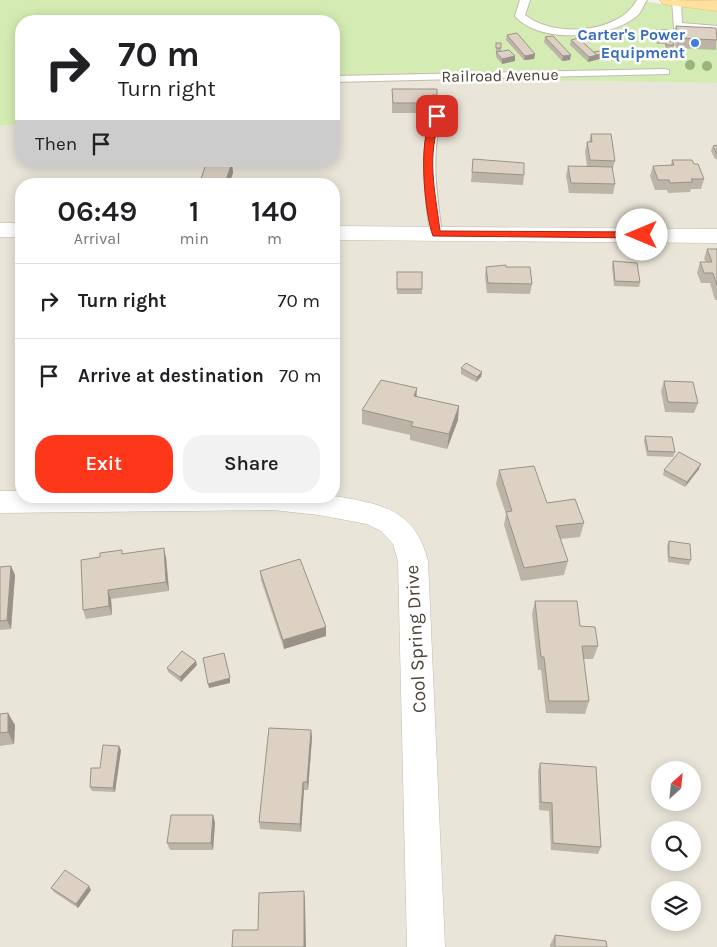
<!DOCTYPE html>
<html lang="en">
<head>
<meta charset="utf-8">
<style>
	body { margin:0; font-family:Karla,sans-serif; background:#f2f2f2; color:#202124; height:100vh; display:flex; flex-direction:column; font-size:19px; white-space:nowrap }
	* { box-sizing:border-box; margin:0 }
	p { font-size:16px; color:#757577 }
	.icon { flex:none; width:28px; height:28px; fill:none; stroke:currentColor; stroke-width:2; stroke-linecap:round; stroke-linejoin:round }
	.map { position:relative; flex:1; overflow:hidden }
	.panel { position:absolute; left:15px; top:178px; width:325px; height:325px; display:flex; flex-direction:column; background:#fff; border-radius:20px; box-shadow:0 2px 12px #0003 }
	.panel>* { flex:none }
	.hud { position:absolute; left:15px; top:15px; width:325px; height:152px; border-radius:20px; box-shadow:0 2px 12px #0003; background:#fff; color:#202124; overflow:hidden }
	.needle { width:32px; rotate:27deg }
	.controls { position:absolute; left:651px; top:761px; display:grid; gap:10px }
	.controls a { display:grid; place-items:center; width:50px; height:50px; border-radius:50%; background:#fff; box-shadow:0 2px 12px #0003; font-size:25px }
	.pin { position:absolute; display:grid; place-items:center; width:42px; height:42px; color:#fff; margin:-21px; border-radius:10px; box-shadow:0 2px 8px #0006 }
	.me { position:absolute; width:55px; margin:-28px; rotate:270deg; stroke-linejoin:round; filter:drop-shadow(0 0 4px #0008) }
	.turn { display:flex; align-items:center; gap:18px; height:105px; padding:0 20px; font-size:22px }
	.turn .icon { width:65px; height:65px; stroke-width:2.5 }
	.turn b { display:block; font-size:35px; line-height:42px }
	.then { display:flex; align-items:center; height:48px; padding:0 20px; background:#0003; gap:10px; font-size:19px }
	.eta { display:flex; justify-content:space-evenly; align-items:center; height:85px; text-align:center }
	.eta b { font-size:30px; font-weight:600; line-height:35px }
	.cta { display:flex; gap:10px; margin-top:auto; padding:10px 20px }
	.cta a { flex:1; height:58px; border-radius:20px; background:#ff371a; color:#fff; font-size:20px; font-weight:600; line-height:58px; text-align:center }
	.cta a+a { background:#f2f2f2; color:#202124 }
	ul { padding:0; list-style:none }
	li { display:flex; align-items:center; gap:15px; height:75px; padding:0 20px; border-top:1px solid #e0e0e0 }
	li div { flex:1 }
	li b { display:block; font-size:19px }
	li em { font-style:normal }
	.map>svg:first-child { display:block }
	.residential { fill:#eae5d9; fill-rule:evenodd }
	.green { fill:#d4ecb3 }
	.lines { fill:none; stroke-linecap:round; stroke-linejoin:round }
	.service-casing { stroke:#c3bbad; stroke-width:2 }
	.minor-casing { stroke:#c3bbad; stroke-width:1 }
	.primary-casing { stroke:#eabf66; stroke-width:1 }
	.service { fill:#fff; fill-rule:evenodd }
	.minor { fill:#fff; fill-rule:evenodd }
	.primary { fill:#ffe09c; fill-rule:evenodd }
	.tree { fill:#98b580 }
	.wall { fill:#bdb4a8 }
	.shaded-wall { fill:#9a9288 }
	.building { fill:#dcd1c3; stroke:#9a9288 }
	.route { fill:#ff371a; stroke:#a62411 }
	.shop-dot { fill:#3f7fe0; stroke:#fff; stroke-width:2 }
	.labels { text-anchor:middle; stroke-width:5; stroke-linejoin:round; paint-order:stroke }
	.far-shop-label { font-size:16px; font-weight:bold; fill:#366cbe; stroke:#fff; text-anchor:end }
	.far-street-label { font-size:16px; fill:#4c4438; stroke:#fff }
	.street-label { font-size:19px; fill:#4c4438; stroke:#fff }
</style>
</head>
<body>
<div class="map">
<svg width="717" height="947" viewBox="0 0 717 947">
	<rect width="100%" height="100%" fill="#f6f3ec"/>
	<path class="residential" d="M367,78L717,83V947H0V126L21,124V161H334V85ZM21,184H334V496H21ZM660,770H692V802H660ZM660,830H692V862H660ZM660,890H692V922H660Z"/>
	<polygon class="green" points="0,0 633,0 717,11 717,83 367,78 334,85 334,21 21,21 21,124 0,126"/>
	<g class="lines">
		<g class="service-casing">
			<g id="service">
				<path d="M520,0H530L525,15C553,38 619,34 637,0H647C644,4 642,10 639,14C613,39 540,45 515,16Z"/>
				<polygon points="672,0 681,1 682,23 717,26 717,32 674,28"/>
				<polygon points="665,69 669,70 669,74 334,82 334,76"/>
				<path d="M437,113L442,116C430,156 437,193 442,234L436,238L430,234C425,193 419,156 432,116Z"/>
			</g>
		</g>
		<g class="minor-casing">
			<g id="minor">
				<rect x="0" y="223" width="21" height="14"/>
				<polygon points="334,226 717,229 717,243 334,240"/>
				<path d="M0,491H21V496H334C380,504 415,508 428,561L445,947H407L398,561L393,544L381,531L367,524L319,515L273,510L0,513Z"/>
			</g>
		</g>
		<g class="primary-casing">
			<polygon id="primary" points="660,0 717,1 717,11 669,5 663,4"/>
		</g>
		<use href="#service" class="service"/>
		<use href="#minor" class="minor"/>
		<use href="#primary" class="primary"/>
	</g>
	<g class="tree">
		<circle cx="690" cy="65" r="5"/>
		<circle cx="707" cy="66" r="5"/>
	</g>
	<g class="wall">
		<polygon points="676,26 717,32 716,50 676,48 674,36"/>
		<polygon points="656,30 673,40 672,42 674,45 673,50 665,49 665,44 657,44 655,35"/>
		<polygon points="507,35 535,54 534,59 524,60 506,40"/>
		<polygon points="545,37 570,60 562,61 544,42"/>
		<polygon points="571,40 594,53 594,52 602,58 588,62 570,45"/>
		<polygon points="496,43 501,43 501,52 515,56 515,61 502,64 496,57"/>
		<polygon points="392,89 437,95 436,104 432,104 432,113 392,113"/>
		<polygon points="334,127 339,127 338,139 334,139"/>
		<polygon points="591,134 615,161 612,171 615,184 613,194 569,193 566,176 568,166 587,167 585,152 587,142 589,142"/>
		<polygon points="717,145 717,159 715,159 711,151 713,146"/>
		<polygon points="473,159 524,175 523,185 471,182"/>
		<polygon points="672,160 694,164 704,179 701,189 691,189 690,192 668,193 667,190 655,190 650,176 653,166 671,165"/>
		<polygon points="232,163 233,173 229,184 202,184 201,179"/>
		<polygon points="707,249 717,249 717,300 715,300 710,283 701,283 697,273 700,262 706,262 704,259"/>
		<polygon points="613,261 640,282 639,287 614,286 612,267"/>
		<polygon points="486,267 506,267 532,284 530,294 487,293 485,277"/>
		<polygon points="397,272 422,289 422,294 397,294"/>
		<polygon points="461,368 482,372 481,377 476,382 461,374"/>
		<polygon points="664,381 698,403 694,413 665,412 661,391"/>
		<polygon points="417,396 458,420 447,449 410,440 410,435 362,424 362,410"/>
		<polygon points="645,436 675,452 673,457 647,456 644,441"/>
		<polygon points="699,469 685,487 663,475 664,470"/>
		<polygon points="499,470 547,503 584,523 580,537 560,539 568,561 564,575 521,581 504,525 506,514 496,484"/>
		<polygon points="669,541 691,560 689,565 668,562 667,546"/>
		<polygon points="123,554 166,557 169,591 111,599 112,615 86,619 83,610"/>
		<polygon points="11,566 15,575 11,629 0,630 0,567"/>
		<polygon points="260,571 326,627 326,636 284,649 261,580"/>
		<polygon points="535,601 580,626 598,646 593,659 583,659 589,701 585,714 546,713 541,670 538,670 532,614"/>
		<polygon points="197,665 181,682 168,672 167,668"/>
		<polygon points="0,714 15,725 14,744 0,746"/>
		<polygon points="311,730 312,738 308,790 304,790 301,832 260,829 259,822"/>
		<polygon points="121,750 115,792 92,791 90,787 100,768"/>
		<polygon points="540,763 601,847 598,854 551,850 549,811 539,810 538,771"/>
		<polygon points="213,815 215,823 213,850 170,850 167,843"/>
		<polygon points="51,888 91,890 78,908 54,892"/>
		<polygon points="555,935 607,947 550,947 550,945"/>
	</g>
	<g class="shaded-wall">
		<polygon points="603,53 602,58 596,60 597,55"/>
		<polygon points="535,54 534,59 524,60 525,56"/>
		<polygon points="571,55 570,60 562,61 563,56"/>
		<polygon points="597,55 596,60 588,62 589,57"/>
		<polygon points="515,56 515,61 502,64 502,59"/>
		<polygon points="232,163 233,173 229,184 226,184 226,180"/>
		<polygon points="482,372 481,377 476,382 477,377"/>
		<polygon points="417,388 416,403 414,396"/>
		<polygon points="459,406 458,420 447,449 449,434"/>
		<polygon points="701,464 699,469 685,487 687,482"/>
		<polygon points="164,548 166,557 169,591 166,582"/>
		<polygon points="11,566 15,575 11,629 7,620"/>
		<polygon points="108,590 111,599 112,615 109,606"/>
		<polygon points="326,627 326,636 284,649 283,640"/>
		<polygon points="196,661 197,665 181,682 180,677"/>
		<polygon points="230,678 230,683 209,688 208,684"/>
		<polygon points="8,713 15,725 14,744 8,732"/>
		<polygon points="311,730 312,738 308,790 307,782"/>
		<polygon points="119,746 121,750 115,792 113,788"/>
		<polygon points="303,782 304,790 301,832 300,824"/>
		<polygon points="213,815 215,823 213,850 211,843"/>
		<polygon points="89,886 91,890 78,908 76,904"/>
		<polygon points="304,891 305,901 306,947 304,947"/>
	</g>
	<g class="building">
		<polygon points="676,26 716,28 717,40 678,38"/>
		<polygon points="656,30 670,30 673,40 658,39"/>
		<polygon points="517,33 535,54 525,56 507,35"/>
		<polygon points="553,36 571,55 563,56 545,37"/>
		<polygon points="578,38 597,55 589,57 571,40"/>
		<polygon points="666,41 673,42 674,45 666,45"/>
		<rect x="496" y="43" width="5" height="5"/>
		<polygon points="509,50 515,56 502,59 496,52"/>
		<polygon points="600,51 603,53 597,55 594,52"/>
		<polygon points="392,89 437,89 437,95 432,95 432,103 393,103"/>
		<polygon points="334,127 339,127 338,134 334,134"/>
		<polygon points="591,134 611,134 615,161 590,160 587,142 592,142"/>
		<polygon points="717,145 717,154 713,146"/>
		<polygon points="473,159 524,163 524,175 472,172"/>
		<polygon points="672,160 692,160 694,164 698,164 704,179 691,179 693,182 670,183 669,180 658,180 653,166 674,165"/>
		<polygon points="207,161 232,163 226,180 201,179"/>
		<polygon points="568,166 612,167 615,184 571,183"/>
		<polygon points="707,249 717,249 717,285 713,273 704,273 700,262 712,262"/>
		<polygon points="613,261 637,263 640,282 615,281"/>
		<polygon points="506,265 506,267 530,267 532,284 488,283 486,267"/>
		<rect x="397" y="272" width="25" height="17"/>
		<polygon points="466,363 482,372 477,377 461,368"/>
		<polygon points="381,380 417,388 414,396 459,406 449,434 411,426 413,422 362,410"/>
		<polygon points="664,381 693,382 698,403 668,402"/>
		<polygon points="645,436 672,437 675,452 648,451"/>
		<polygon points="679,452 701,464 687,482 664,470"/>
		<polygon points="534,466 547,503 575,499 584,523 556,526 568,561 524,568 506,512 512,511 499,470"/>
		<polygon points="669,541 690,544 691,560 669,557"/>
		<polygon points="164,548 166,582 108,590 109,606 83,610 81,560 100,557 100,553 122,550 122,554"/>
		<polygon points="300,559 326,627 283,640 260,571"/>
		<polygon points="11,566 7,620 0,621 0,567"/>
		<polygon points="535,601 577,601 580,626 595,627 598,646 582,646 589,701 549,701 544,657 541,657"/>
		<polygon points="182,651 196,661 180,677 167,668"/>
		<polygon points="224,653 230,678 208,684 203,658"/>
		<polygon points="8,713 8,732 0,733 0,714"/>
		<polygon points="269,728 311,730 307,782 303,782 300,824 259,822"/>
		<polygon points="103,745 119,746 113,788 90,787 91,768 100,768"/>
		<polygon points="540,763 596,767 601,847 553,843 552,803 541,802"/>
		<polygon points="171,815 213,815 211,843 167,843"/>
		<polygon points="65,870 89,886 76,904 51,888"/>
		<polygon points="304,891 304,947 232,947 233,930 258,930 259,893"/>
		<polygon points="555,935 606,941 607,947 555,947"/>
	</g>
	<path class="route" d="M437,114L441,116C426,158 435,189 440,231L642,232L647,235L642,238L433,236C425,217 415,124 437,114Z"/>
	<circle class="shop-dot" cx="695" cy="43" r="5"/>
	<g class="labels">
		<g class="far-shop-label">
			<text x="685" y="40">Carter's Power<tspan x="685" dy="18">Equipment</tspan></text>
		</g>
		<g class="far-street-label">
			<text transform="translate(500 75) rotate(-1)" y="6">Railroad Avenue</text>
		</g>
		<g class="street-label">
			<text transform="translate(415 639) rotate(-93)" y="7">Cool Spring Drive</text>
		</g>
	</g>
</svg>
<div class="controls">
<a><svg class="needle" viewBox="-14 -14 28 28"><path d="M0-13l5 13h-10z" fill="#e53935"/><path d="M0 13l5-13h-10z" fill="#757577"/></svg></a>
<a><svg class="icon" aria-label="search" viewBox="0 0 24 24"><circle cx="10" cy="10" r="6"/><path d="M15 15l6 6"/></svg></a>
<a><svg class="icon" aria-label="layers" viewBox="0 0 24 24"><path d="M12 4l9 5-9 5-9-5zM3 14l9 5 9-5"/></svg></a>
</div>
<div class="pin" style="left:437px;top:116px;background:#d93025"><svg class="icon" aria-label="arrive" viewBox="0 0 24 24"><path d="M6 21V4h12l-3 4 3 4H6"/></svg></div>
<svg class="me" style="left:642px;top:235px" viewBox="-20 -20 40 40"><circle r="19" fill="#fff"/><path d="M0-13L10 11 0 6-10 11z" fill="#ff371a"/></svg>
<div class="hud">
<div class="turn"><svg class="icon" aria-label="right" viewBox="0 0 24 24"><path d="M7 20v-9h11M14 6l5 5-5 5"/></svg><div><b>70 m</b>Turn right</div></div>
<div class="then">Then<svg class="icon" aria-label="arrive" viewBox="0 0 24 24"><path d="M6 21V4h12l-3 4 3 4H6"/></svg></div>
</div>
<section class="panel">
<div class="eta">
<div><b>06:49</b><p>Arrival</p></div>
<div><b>1</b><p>min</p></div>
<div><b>140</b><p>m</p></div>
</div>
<ul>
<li><svg class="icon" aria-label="right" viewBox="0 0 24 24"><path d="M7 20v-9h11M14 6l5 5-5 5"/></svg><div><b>Turn right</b></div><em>70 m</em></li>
<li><svg class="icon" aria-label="arrive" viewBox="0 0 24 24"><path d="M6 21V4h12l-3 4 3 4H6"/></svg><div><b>Arrive at destination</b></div><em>70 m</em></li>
</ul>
<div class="cta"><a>Exit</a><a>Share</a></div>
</section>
</div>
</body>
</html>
